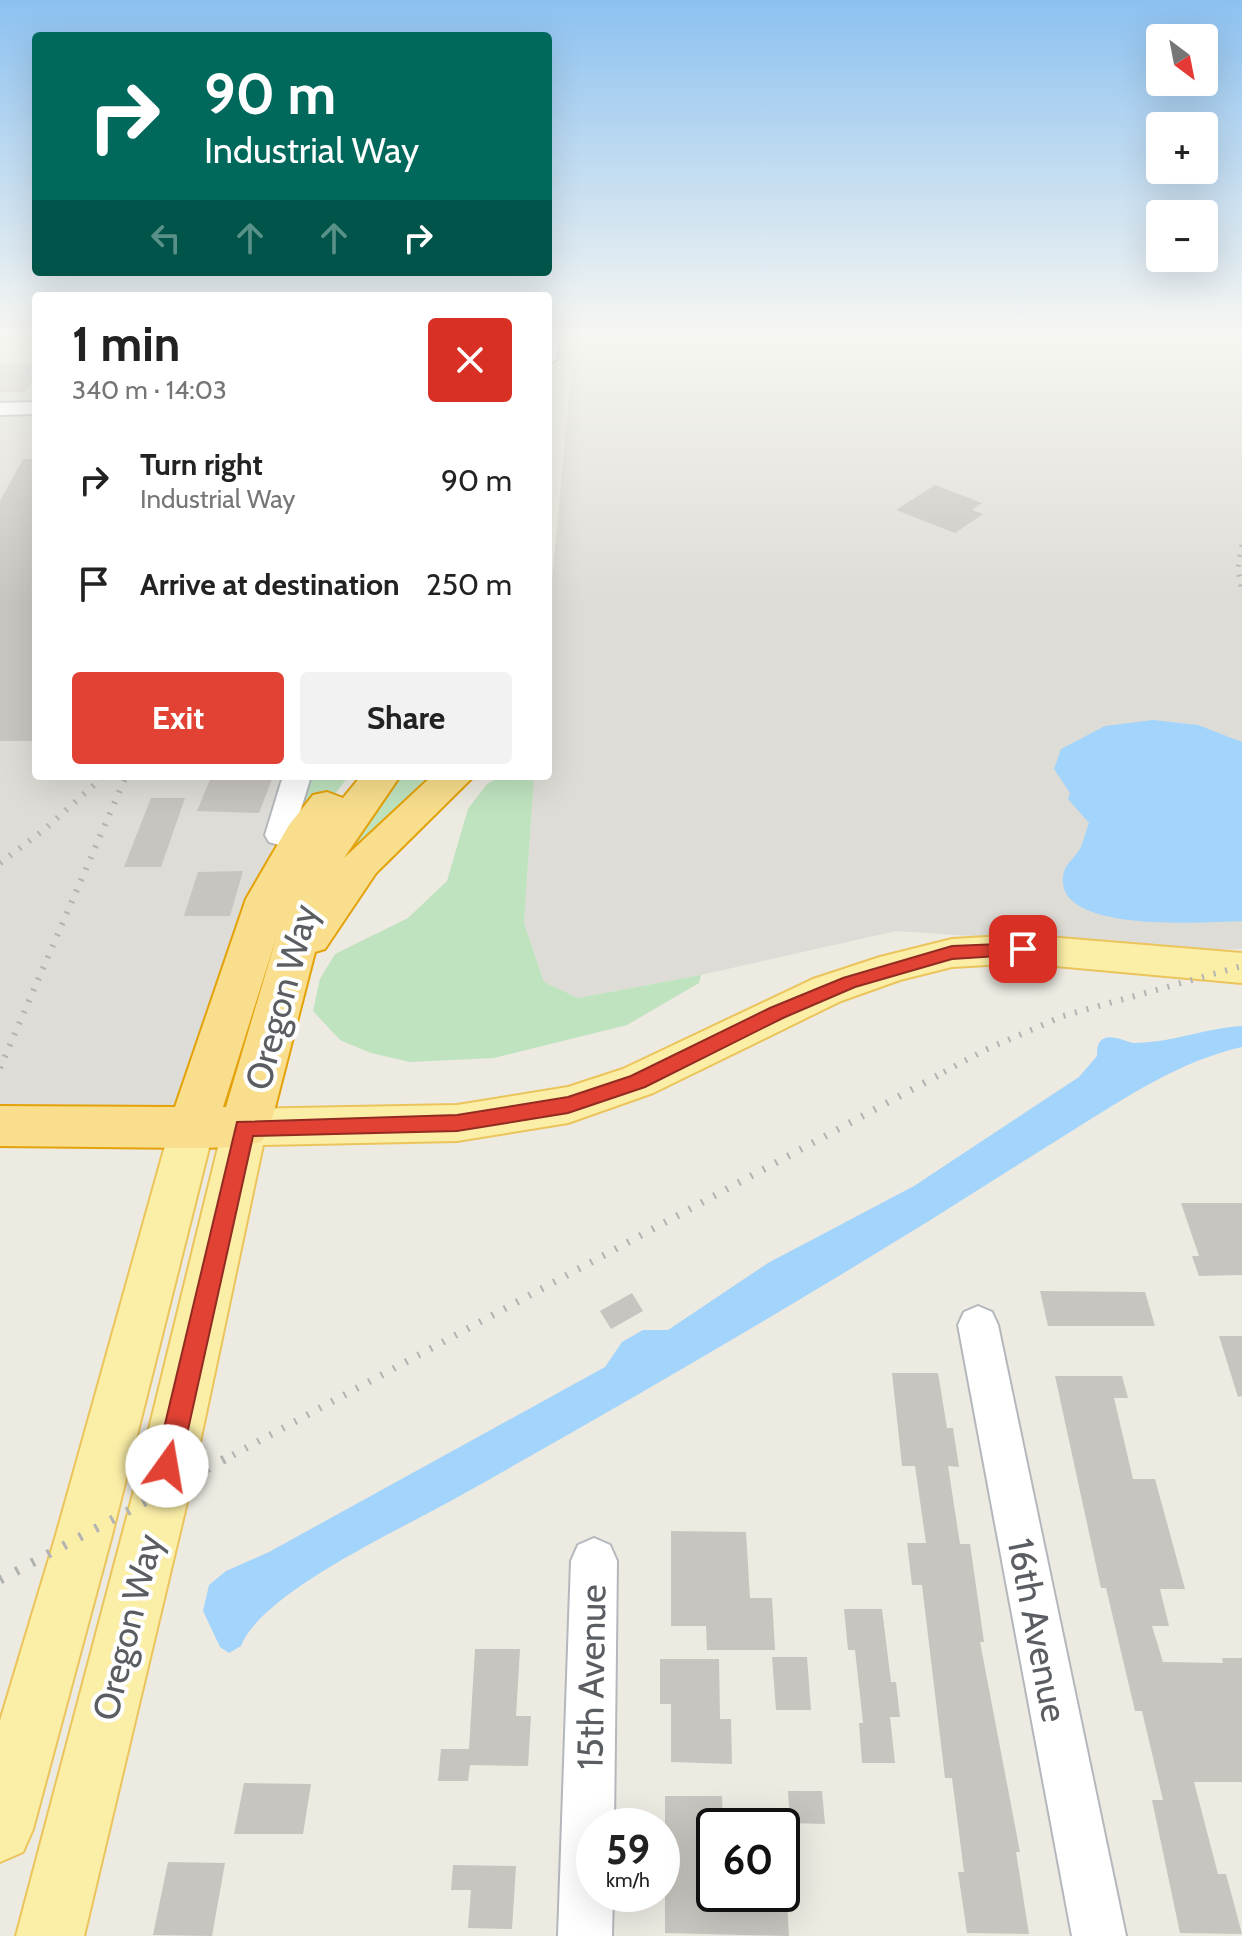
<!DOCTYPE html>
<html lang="en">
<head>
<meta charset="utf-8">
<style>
	body { margin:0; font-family:Cabin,sans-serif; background:#f2f2f2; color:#222; height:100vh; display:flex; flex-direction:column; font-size:30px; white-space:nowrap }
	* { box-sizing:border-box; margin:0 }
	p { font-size:26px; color:#767676 }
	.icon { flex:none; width:44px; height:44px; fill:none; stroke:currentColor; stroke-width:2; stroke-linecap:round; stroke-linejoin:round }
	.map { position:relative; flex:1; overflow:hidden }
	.panel { position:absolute; left:32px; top:292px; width:520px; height:488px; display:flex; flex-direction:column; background:#fff; border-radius:8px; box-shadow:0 8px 32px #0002 }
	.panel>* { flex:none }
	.guide { position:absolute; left:32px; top:32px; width:520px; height:244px; border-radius:8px; box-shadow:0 8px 32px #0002; background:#00695c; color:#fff; overflow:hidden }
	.needle { width:52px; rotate:148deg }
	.buttons { position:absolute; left:1146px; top:24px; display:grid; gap:16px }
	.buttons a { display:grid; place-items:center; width:72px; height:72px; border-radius:8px; background:#fff; box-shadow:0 8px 32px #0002; font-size:40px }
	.speed { position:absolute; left:576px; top:1808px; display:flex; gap:16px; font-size:40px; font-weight:700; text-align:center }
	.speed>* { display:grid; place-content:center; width:104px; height:104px; border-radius:50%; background:#fff; box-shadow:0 8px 32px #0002; line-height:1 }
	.speed small { font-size:20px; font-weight:400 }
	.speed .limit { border:4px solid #111; border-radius:12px; background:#fff; color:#111 }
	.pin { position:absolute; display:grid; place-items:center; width:68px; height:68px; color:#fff; margin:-34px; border-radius:16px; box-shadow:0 4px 12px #0006 }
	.me { position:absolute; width:88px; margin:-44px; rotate:13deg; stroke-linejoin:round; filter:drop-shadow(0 0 6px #0008) }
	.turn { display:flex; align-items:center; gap:28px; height:168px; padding:0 40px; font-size:36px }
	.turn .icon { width:104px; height:104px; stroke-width:2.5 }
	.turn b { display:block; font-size:56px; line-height:68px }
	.lanes { display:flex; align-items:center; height:76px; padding:0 40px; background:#0003; justify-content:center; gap:40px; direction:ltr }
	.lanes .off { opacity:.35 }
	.round { display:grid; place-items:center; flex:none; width:84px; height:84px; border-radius:8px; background:#f2f2f2 }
	.head { display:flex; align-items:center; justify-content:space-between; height:136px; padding:0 40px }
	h1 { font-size:48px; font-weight:700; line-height:60px }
	.cta { display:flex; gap:16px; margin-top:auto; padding:16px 40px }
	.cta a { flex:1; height:92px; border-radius:8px; background:#e14233; color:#fff; font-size:32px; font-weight:700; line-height:92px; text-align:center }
	.cta a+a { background:#f2f2f2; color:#222 }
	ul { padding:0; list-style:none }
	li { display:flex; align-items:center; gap:24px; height:104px; padding:0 40px }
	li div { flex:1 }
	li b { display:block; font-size:30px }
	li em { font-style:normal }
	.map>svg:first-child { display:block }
	.industrial { fill:#dedcd6 }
	.green { fill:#bfe3bf }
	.water { fill:#a3d4fb }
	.building { fill:#c8c4bf }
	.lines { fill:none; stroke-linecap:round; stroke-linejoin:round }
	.minor-casing { stroke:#b4b7bc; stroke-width:4 }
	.major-casing { stroke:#ebc45c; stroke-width:4 }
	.highway-casing { stroke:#e4a20a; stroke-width:4 }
	.minor { fill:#fff; fill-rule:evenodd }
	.major { fill:#fbeea7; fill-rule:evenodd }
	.highway { fill:#f8de8d; fill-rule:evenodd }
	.rail-far3 { stroke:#b2b3b3; stroke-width:5; stroke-dasharray:2 8; stroke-linecap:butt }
	.rail-far2 { stroke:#b2b3b3; stroke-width:6; stroke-dasharray:2 10; stroke-linecap:butt }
	.rail-far1 { stroke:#b2b3b3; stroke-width:7; stroke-dasharray:2 12; stroke-linecap:butt }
	.rail { stroke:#b2b3b3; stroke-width:9; stroke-dasharray:3 15; stroke-linecap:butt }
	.route { fill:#e14233; stroke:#922b21; stroke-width:2 }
	.labels { text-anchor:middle; stroke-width:8; stroke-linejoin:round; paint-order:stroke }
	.near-street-label { font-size:36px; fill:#5a5d62; stroke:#fff }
</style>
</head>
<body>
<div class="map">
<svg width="1242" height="1936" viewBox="0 0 1242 1936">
	<rect width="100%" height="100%" fill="#eceae1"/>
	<g class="industrial">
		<polygon points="0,333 36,333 36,404 0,405"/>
		<polygon points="575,333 1242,333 1242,949 1190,950 896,931 701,975 578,998 544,982 524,923 534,776 548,776 548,623"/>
		<polygon points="36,411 36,776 293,776 192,1128 0,1126 0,412"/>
	</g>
	<g class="green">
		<polygon points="297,776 349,776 303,834"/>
		<polygon points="381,776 455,776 312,885"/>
		<polygon points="501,776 534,776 524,923 544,982 578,998 701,975 699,983 627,1025 494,1058 410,1062 371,1053 340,1040 313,1011 320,979 335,954 408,918 447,881 468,809 487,784"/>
	</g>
	<g class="water">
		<path d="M1153,720L1198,725L1242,742V921C1208,922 1058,934 1063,878C1064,863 1075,859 1081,847C1084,839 1086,831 1089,823L1068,799L1070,793L1054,769L1061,749L1105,726Z"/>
		<path d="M1242,1026V1047C1180,1061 1128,1096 1075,1129C1027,1159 980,1189 932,1219C772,1318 610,1412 447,1503C398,1530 259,1595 241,1646L229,1653L220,1647L203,1611L209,1585L226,1571L269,1552L605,1367L622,1342L643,1330H668L768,1263L914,1186L1079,1077L1097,1056C1097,1049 1097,1043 1103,1039C1112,1034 1125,1042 1134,1043C1170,1043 1206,1028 1242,1026Z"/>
	</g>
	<g class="building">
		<polygon points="36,364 36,376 26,392 0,392 0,365"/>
		<polygon points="23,459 36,459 36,741 0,741 0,501"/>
		<polygon points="935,485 982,503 972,510 983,514 955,533 896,510"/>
		<polygon points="211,777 272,779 259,813 197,811"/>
		<polygon points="151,798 185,798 161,867 124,867"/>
		<polygon points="243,871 230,916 184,916 198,872"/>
		<polygon points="1181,1203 1242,1203 1242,1275 1199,1276 1192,1256 1199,1256"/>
		<polygon points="1040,1291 1145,1292 1155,1326 1048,1326"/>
		<polygon points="632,1293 643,1311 611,1329 600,1311"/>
		<polygon points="1219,1336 1242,1336 1242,1396 1238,1397"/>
		<polygon points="892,1373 938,1373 947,1428 953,1428 959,1467 948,1466 960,1544 970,1544 984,1642 980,1642 1020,1852 1016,1852 1029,1934 967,1933 958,1872 964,1872 952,1778 945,1778 922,1585 912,1585 907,1543 926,1543 915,1466 902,1466"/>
		<polygon points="1055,1376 1122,1376 1128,1398 1114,1398 1133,1479 1155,1479 1185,1589 1160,1589 1169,1626 1152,1626 1163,1662 1223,1663 1222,1658 1242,1658 1242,1782 1194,1782 1218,1874 1226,1874 1242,1934 1180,1933 1152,1800 1163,1800 1142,1711 1135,1711 1106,1588 1101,1588"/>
		<polygon points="671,1531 746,1532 750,1598 772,1598 775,1650 707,1650 706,1626 671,1626"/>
		<polygon points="844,1609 882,1609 891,1682 896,1682 900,1717 890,1717 895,1763 862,1763 859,1723 863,1723 855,1650 848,1650"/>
		<polygon points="475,1649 520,1649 516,1716 531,1716 528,1766 470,1765 468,1781 438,1781 441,1749 469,1749"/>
		<polygon points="772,1657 807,1657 811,1710 776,1710"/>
		<polygon points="660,1659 719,1659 720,1719 731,1719 732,1764 671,1762 671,1704 660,1704"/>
		<polygon points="244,1783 311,1784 303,1834 234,1834"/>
		<polygon points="788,1791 822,1791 825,1824 790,1823"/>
		<polygon points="665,1796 722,1796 723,1826 714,1826 714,1894 731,1894 731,1901 787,1903 789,1936 665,1933"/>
		<polygon points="168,1862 225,1863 212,1936 153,1935"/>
		<polygon points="453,1865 516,1866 512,1929 468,1928 471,1890 451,1890"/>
	</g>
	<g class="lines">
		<g class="minor-casing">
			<g id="minor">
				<polygon points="548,333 560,333 557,359 548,364"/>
				<polygon points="36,402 36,414 0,415 0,403"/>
				<polygon points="283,776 311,776 293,835 289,842 279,845 269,842 265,835"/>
				<polygon points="978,1306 992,1312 998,1325 1126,1936 1072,1936 958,1325 964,1312"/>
				<polygon points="594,1538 610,1545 617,1561 614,1826 594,1826 594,1894 613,1894 612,1936 558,1936 571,1561 578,1545"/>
			</g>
		</g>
		<g class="major-casing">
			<g id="major">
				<polygon points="1023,935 1242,953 1242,983 1023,963 952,967 900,980 841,1001 653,1093 568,1123 457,1141 263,1145 189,1494 84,1936 16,1936 133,1494 223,1127 229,1114 245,1109 457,1105 568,1087 623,1069 813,979 880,957 952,939"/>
				<polygon points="192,1110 208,1115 214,1128 112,1535 33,1829 23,1852 0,1862 0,1721 56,1535 170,1128 176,1115"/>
			</g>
		</g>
		<g class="highway-casing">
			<path id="highway" d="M361,776H400L344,858L432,776H474L376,873L325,949L315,952L270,1127L262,1141L245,1147L192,1148L0,1146V1106L175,1107L246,899L289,825L313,795L327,792L343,798ZM277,935L226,1107H223Z"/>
		</g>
		<use href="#minor" class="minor"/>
		<use href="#major" class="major"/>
		<use href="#highway" class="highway"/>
		<polyline class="rail-far3" points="1242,545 1238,568 1242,591"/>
		<g class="rail-far2">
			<polyline points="0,863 45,829 104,776"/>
			<polyline points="0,1068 126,776"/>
			<polyline points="944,1072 985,1050 1063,1016 1242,966"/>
		</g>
		<polyline class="rail-far1" points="233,1455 948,1070"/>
		<polyline class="rail" points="0,1580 236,1453"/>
	</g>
	<linearGradient id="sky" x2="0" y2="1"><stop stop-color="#8cc1f0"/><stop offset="0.55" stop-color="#f6f6f2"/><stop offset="1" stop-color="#f6f6f2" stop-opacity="0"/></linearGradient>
	<rect width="1242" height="604" fill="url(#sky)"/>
	<polygon class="route" points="1023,943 1032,949 1029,954 952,959 855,987 783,1018 645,1087 568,1113 457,1131 253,1136 180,1466 176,1474 167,1478 158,1474 155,1466 237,1122 457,1115 568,1097 631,1076 770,1008 843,978 952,946"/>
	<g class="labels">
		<g class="near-street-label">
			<text transform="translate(281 997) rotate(-75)" y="13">Oregon Way</text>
			<text transform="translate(127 1627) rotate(-76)" y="13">Oregon Way</text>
			<text transform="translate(1038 1630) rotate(79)" y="13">16th Avenue</text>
			<text transform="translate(591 1677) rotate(-89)" y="13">15th Avenue</text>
		</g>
	</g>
</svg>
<div class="buttons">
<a><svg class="needle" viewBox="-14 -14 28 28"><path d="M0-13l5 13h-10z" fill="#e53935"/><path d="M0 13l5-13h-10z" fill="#767676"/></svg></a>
<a>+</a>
<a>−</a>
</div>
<div class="speed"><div>59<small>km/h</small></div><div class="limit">60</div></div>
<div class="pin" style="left:1023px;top:949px;background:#d93025"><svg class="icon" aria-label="arrive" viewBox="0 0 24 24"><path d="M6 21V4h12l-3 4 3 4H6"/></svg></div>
<svg class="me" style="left:167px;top:1466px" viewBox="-20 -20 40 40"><circle r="19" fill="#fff"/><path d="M0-13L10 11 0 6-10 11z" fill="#e14233"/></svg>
<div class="guide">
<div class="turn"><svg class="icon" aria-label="right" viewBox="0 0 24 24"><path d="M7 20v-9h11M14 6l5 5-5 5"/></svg><div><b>90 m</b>Industrial Way</div></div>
<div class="lanes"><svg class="icon off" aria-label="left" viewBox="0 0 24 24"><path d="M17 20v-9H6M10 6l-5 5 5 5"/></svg><svg class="icon off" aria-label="ahead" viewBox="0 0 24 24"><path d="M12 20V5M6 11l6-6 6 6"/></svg><svg class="icon off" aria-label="ahead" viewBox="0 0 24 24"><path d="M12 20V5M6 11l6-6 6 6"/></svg><svg class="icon" aria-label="right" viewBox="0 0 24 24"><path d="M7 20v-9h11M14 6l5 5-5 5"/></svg></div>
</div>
<section class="panel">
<div class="head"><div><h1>1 min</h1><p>340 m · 14:03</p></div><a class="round" style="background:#d93025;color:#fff"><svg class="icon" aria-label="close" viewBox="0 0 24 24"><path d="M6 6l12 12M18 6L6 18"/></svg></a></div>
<ul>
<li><svg class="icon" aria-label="right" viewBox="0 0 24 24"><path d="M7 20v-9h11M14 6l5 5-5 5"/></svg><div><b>Turn right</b><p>Industrial Way</p></div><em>90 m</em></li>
<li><svg class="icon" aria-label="arrive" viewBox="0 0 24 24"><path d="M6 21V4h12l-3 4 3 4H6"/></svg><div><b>Arrive at destination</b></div><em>250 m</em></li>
</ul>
<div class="cta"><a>Exit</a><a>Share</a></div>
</section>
</div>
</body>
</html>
